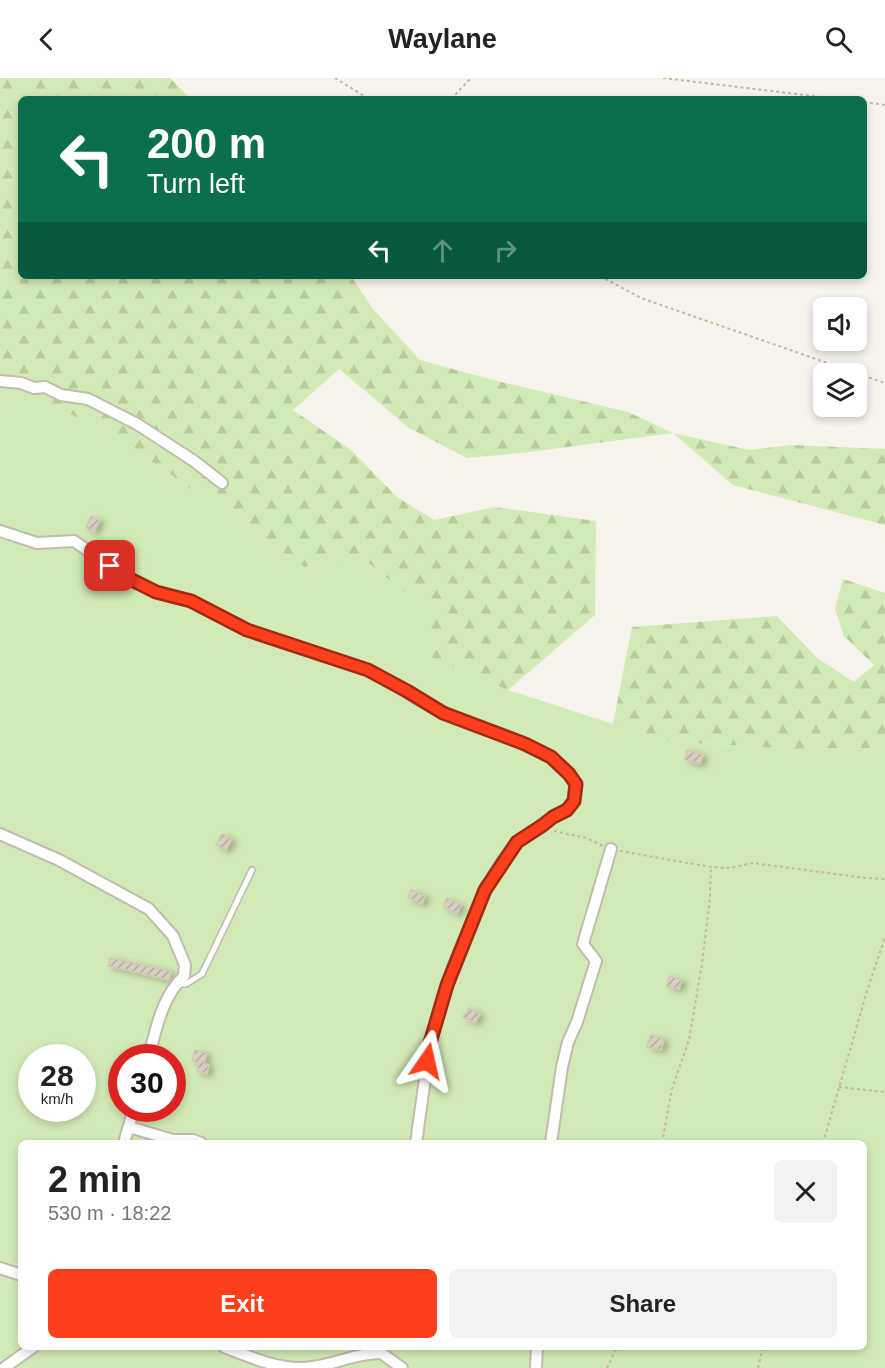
<!DOCTYPE html>
<html lang="en">
<head>
<meta charset="utf-8">
<style>
	body { margin:0; font-family:Arial,sans-serif; background:#f2f2f2; color:#222; height:100vh; display:flex; flex-direction:column; font-size:22px; white-space:nowrap }
	* { box-sizing:border-box; margin:0 }
	p { font-size:20px; color:#767676 }
	.icon { flex:none; width:33px; height:33px; fill:none; stroke:currentColor; stroke-width:2; stroke-linecap:round; stroke-linejoin:round }
	.map { position:relative; flex:1; overflow:hidden }
	.sheet { position:absolute; left:18px; top:1062px; width:849px; height:210px; display:flex; flex-direction:column; background:#fff; border-radius:9px; box-shadow:0 3px 9px #0003 }
	.sheet>* { flex:none }
	.top-card { position:absolute; left:18px; top:18px; width:849px; height:183px; border-radius:9px; box-shadow:0 3px 9px #0003; background:#0b6e4f; color:#fff; overflow:hidden }
	.fabs { position:absolute; left:813px; top:219px; display:grid; gap:12px }
	.fabs a { display:grid; place-items:center; width:54px; height:54px; border-radius:9px; background:#fff; box-shadow:0 3px 9px #0003; font-size:30px }
	.speed { position:absolute; left:18px; top:966px; display:flex; gap:12px; font-size:30px; font-weight:700; text-align:center }
	.speed>* { display:grid; place-content:center; width:78px; height:78px; border-radius:50%; background:#fff; box-shadow:0 3px 9px #0003; line-height:1 }
	.speed small { font-size:15px; font-weight:400 }
	.speed .limit { border:9px solid #d22; background:#fff; color:#111 }
	.pin { position:absolute; display:grid; place-items:center; width:51px; height:51px; color:#fff; margin:-26px; border-radius:12px; box-shadow:0 3px 9px #0006 }
	.me { position:absolute; width:66px; margin:-33px; rotate:11deg; stroke-linejoin:round; filter:drop-shadow(0 0 4px #0008) }
	.turn { display:flex; align-items:center; gap:21px; height:126px; padding:0 30px; font-size:27px }
	.turn .icon { width:78px; height:78px; stroke-width:2.5 }
	.turn b { display:block; font-size:42px; line-height:51px }
	.lanes { display:flex; align-items:center; height:57px; padding:0 30px; background:#0003; justify-content:center; gap:30px; direction:ltr }
	.lanes .off { opacity:.35 }
	.round { display:grid; place-items:center; flex:none; width:63px; height:63px; border-radius:9px; background:#f2f2f2 }
	.head { display:flex; align-items:center; justify-content:space-between; height:102px; padding:0 30px }
	h1 { font-size:36px; font-weight:700; line-height:45px }
	.primary-button { display:flex; gap:12px; margin-top:auto; padding:12px 30px }
	.primary-button a { flex:1; height:69px; border-radius:9px; background:#fc3f1d; color:#fff; font-size:24px; font-weight:700; line-height:69px; text-align:center }
	.primary-button a+a { background:#f2f2f2; color:#222 }
	header { display:flex; justify-content:space-between; align-items:center; height:78px; padding:0 30px; background:#fff; font-size:27px; font-weight:700 }
	.map>svg:first-child { display:block }
	.green { fill:#d2eab5; fill-rule:evenodd }
	.forest { fill:url(#forest-firs) }
	.building { fill:url(#building-hatch); stroke:#d3c7b4; stroke-width:1.5; filter:url(#shadow) }
	.lines { fill:none; stroke-linecap:round; stroke-linejoin:round }
	.service-casing { stroke:#c2bbae; stroke-width:8 }
	.minor-casing { stroke:#c2bbae; stroke-width:14 }
	.path { stroke:#c4b79f; stroke-width:2; stroke-dasharray:3 3; stroke-linecap:butt }
	.service { stroke:#fff; stroke-width:5 }
	.minor { stroke:#fff; stroke-width:10 }
	.route-casing { stroke:#a42913; stroke-width:15 }
	.route { stroke:#fc3f1d; stroke-width:10 }
</style>
</head>
<body>
<header><svg class="icon" aria-label="back" viewBox="0 0 24 24"><path d="M15 5l-7 7 7 7"/></svg>Waylane<svg class="icon" aria-label="search" viewBox="0 0 24 24"><circle cx="10" cy="10" r="6"/><path d="M15 15l6 6"/></svg></header>
<div class="map">
<svg width="885" height="1290" viewBox="0 0 885 1290">
	<defs>
		<pattern id="forest-firs" width="22" height="20" patternUnits="userSpaceOnUse" patternTransform="scale(1.5)"><rect width="22" height="20" fill="#d2eab5"/><path d="M5 1l3.5 6h-7zM16 11l3.5 6h-7z" fill="#b6ca9c"/></pattern>
		<pattern id="building-hatch" width="6" height="6" patternUnits="userSpaceOnUse" patternTransform="scale(1.5)"><rect width="6" height="6" fill="#d8cfc1"/><path d="M-1 1l2-2M0 6l6-6M5 7l2-2" fill="none" stroke="#b1aa9e"/></pattern>
		<filter id="shadow"><feDropShadow dx="4.5" dy="2.5" stdDeviation="3" flood-color="#0004"/></filter>
	</defs>
	<rect width="100%" height="100%" fill="#f6f3ec"/>
	<path class="green" d="M0,309L100,348L305,489L360,478L434,538L508,612L666,663L795,671L885,670V1290H0ZM32,980H82V1030H32ZM122,980H172V1030H122ZM21,1065H864V1269H21Z"/>
	<g class="forest">
		<polygon points="0,0 170,0 191,21 21,21 21,198 351,198 373,231 420,282 497,303 628,334 673,355 749,372 792,367 885,371 885,447 733,407 673,355 530,374 467,380 409,350 339,291 293,332 351,372 397,419 434,442 495,429 596,443 595,537 508,612 427,577 434,538 360,478 305,489 100,348 0,309"/>
		<polygon points="843,501 885,515 885,670 795,671 666,663 613,646 632,549 777,538 817,580 854,604 874,587 844,558 835,531"/>
	</g>
	<g class="building">
		<polygon points="91,438 100,442 94,454 86,450"/>
		<polygon points="687,672 703,677 700,686 685,682"/>
		<polygon points="222,756 232,761 226,772 216,767"/>
		<polygon points="411,812 425,818 422,826 408,820"/>
		<polygon points="447,820 461,827 457,836 443,829"/>
		<polygon points="110,880 171,893 169,902 108,888"/>
		<polygon points="669,898 682,902 679,911 667,908"/>
		<polygon points="469,930 480,936 475,945 463,939"/>
		<polygon points="651,957 664,961 661,972 647,969"/>
		<polygon points="195,972 207,975 204,986 209,987 207,996 197,994 199,985 192,983"/>
	</g>
	<g class="lines">
		<g class="service-casing">
			<polyline id="service" points="178,906 186,906 202,896 252,792"/>
		</g>
		<g class="minor-casing">
			<g id="minor">
				<polyline points="0,303 21,305 34,310 45,309 61,317 88,321 137,346 194,383 222,405"/>
				<polyline points="0,453 37,465 74,463 126,499 156,514 191,523 247,552 368,592 443,635 525,666 551,679 569,696 576,706 574,723 567,731 553,739 543,747 517,764 501,785 485,812 453,889 430,965 416,1065"/>
				<path d="M0,756L59,782L149,831L173,858L185,887L184,898C161,920 157,950 148,980"/>
				<polyline points="129,1049 173,1062 193,1062 201,1065"/>
				<polyline points="124,1065 134,1030"/>
				<polyline points="551,1065 562,989 568,964 577,944 596,883 583,866 611,771"/>
				<polyline points="0,1190 21,1197"/>
				<path d="M224,1269C248,1278 274,1290 300,1290C328,1290 353,1275 381,1275L402,1290"/>
				<polyline points="4,1290 33,1269"/>
				<polyline points="536,1290 537,1269"/>
			</g>
		</g>
		<g class="path">
			<polyline points="335,0 369,21"/>
			<polyline points="663,0 838,21"/>
			<polyline points="451,21 471,0"/>
			<polyline points="864,24 885,27"/>
			<polyline points="600,198 641,220 885,305"/>
			<polyline points="554,753 586,760 603,768"/>
			<polyline points="620,773 711,789 730,790 753,785 865,800 885,801"/>
			<polyline points="839,1009 885,1014"/>
			<polyline points="662,1065 672,1011 689,962 702,886 710,819 711,789"/>
			<polyline points="823,1065 867,913 885,859"/>
			<polyline points="607,1290 617,1269"/>
			<polyline points="758,1290 763,1269"/>
		</g>
		<use href="#service" class="service"/>
		<use href="#minor" class="minor"/>
	</g>
	<g class="lines">
		<g class="route-casing">
			<polyline id="route" points="110,488 126,499 156,514 191,523 247,552 368,592 407,613 443,635 525,666 551,679 569,696 576,706 574,723 567,732 553,739 543,747 517,764 485,812 447,907 430,965 427,983"/>
		</g>
		<use href="#route" class="route"/>
	</g>
</svg>
<div class="fabs">
<a><svg class="icon" aria-label="sound" viewBox="0 0 24 24"><path d="M4 9h4l5-4v14l-5-4H4zM17 9q2 3 0 6"/></svg></a>
<a><svg class="icon" aria-label="layers" viewBox="0 0 24 24"><path d="M12 4l9 5-9 5-9-5zM3 14l9 5 9-5"/></svg></a>
</div>
<div class="speed"><div>28<small>km/h</small></div><div class="limit">30</div></div>
<div class="pin" style="left:110px;top:488px;background:#d93025"><svg class="icon" aria-label="arrive" viewBox="0 0 24 24"><path d="M6 21V4h12l-3 4 3 4H6"/></svg></div>
<svg class="me" style="left:427px;top:983px" viewBox="-20 -20 40 40"><path d="M0-17L14 15 0 8-14 15z" fill="#fc3f1d" stroke="#fff" stroke-width="4"/></svg>
<div class="top-card">
<div class="turn"><svg class="icon" aria-label="left" viewBox="0 0 24 24"><path d="M17 20v-9H6M10 6l-5 5 5 5"/></svg><div><b>200 m</b>Turn left</div></div>
<div class="lanes"><svg class="icon" aria-label="left" viewBox="0 0 24 24"><path d="M17 20v-9H6M10 6l-5 5 5 5"/></svg><svg class="icon off" aria-label="ahead" viewBox="0 0 24 24"><path d="M12 20V5M6 11l6-6 6 6"/></svg><svg class="icon off" aria-label="right" viewBox="0 0 24 24"><path d="M7 20v-9h11M14 6l5 5-5 5"/></svg></div>
</div>
<section class="sheet">
<div class="head"><div><h1>2 min</h1><p>530 m · 18:22</p></div><a class="round"><svg class="icon" aria-label="close" viewBox="0 0 24 24"><path d="M6 6l12 12M18 6L6 18"/></svg></a></div>
<div class="primary-button"><a>Exit</a><a>Share</a></div>
</section>
</div>
</body>
</html>
